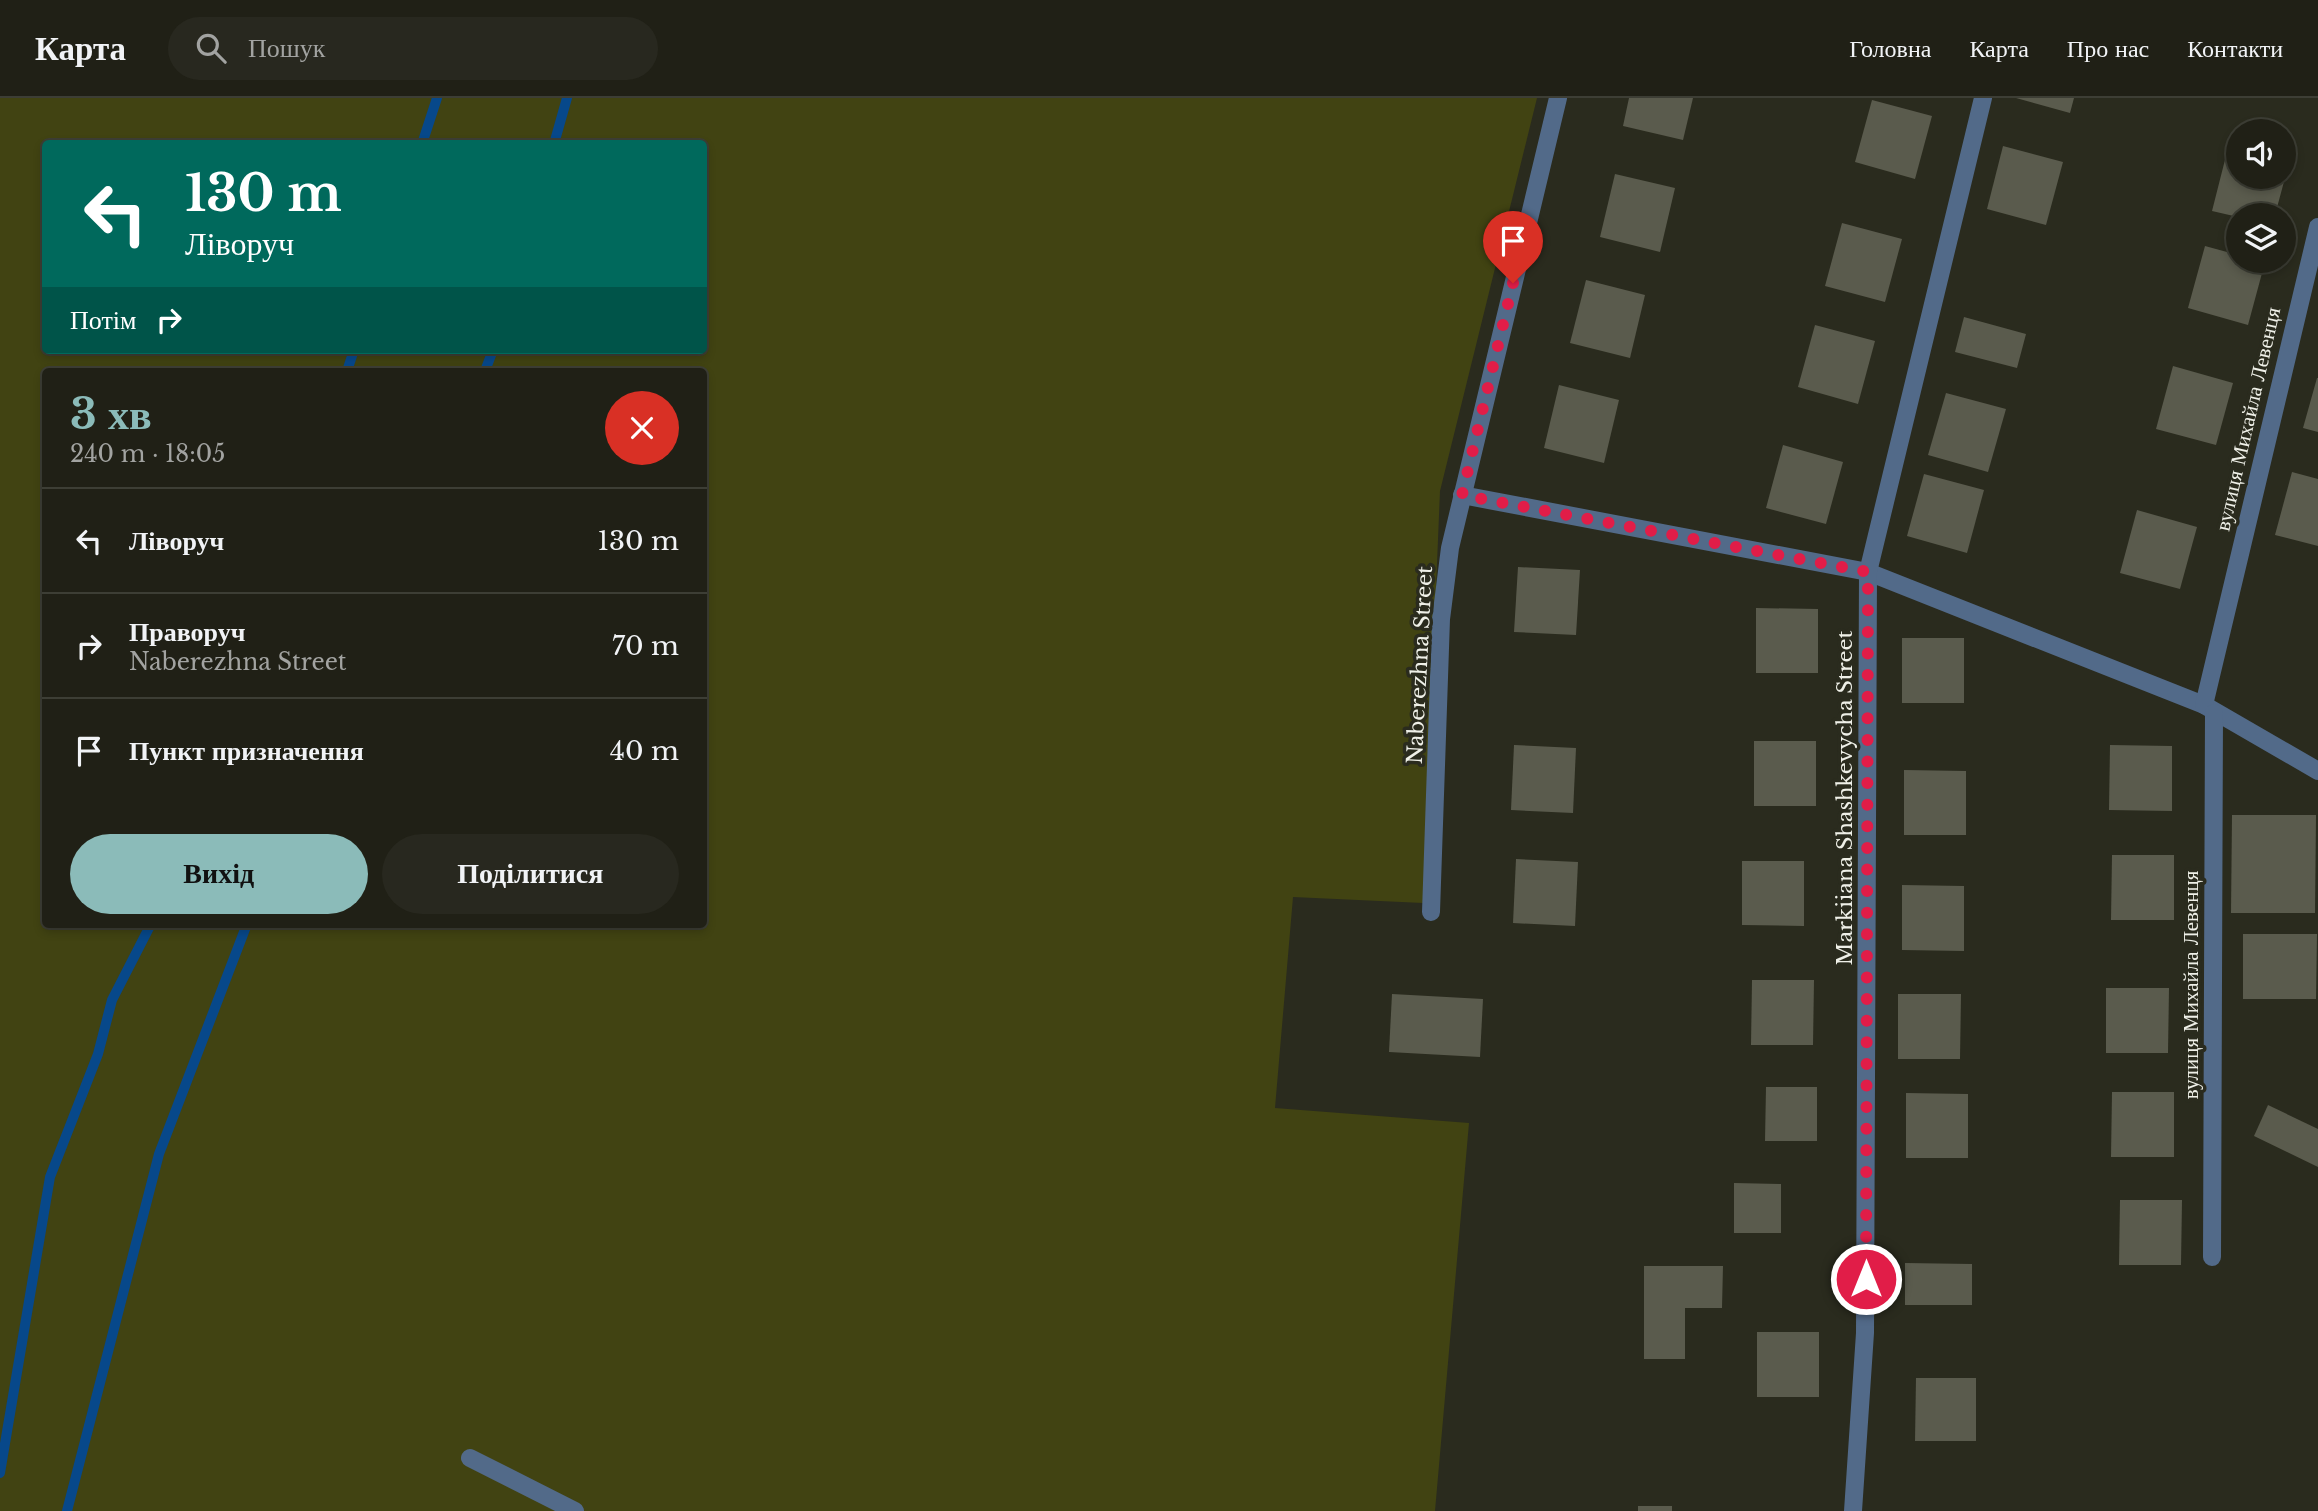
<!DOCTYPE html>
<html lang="uk">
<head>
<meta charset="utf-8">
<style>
	body { margin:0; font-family:"Libre Baskerville",serif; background:#28281f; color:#f1f3f6; height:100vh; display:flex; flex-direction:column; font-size:26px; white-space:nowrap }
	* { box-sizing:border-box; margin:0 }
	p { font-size:23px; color:#a2a3a1 }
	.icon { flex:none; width:38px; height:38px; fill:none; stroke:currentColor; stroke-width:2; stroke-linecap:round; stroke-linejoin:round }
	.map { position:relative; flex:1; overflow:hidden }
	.panel { position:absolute; left:42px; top:270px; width:665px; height:560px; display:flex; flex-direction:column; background:#202016; border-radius:7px; box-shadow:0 4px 10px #0003,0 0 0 2px #3d3e35 }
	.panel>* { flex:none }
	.hud { position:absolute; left:42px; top:42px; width:665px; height:214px; border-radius:7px; box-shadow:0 4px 10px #0003,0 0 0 2px #3d3e35; background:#00695c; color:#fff; overflow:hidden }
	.controls { position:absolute; left:2226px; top:21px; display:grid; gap:14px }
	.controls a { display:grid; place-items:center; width:70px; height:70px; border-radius:50%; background:#202016; box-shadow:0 4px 10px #0003,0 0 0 2px #3d3e35; font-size:35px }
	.pin { position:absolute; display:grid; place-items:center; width:60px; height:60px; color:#fff; margin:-72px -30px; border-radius:50% 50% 50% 0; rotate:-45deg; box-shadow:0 0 7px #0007 }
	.pin .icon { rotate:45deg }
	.me { position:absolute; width:77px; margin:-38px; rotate:0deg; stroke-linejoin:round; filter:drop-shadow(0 0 5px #0008) }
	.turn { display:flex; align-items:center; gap:24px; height:147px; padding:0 28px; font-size:32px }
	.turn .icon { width:91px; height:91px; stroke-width:2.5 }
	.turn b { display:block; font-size:49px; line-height:60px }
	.then { display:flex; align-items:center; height:66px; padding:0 28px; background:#0003; gap:14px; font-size:26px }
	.round { display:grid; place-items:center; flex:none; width:74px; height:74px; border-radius:37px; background:#28281f }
	.headline { display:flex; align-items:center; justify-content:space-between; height:119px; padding:0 28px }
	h1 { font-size:42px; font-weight:700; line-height:52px; color:#8bbbb9 }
	.action { display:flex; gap:14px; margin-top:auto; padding:14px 28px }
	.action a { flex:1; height:80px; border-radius:42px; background:#8bbbb9; color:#111; font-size:28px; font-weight:700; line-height:80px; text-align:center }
	.action a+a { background:#28281f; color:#f1f3f6 }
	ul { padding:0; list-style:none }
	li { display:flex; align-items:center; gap:21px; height:105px; padding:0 28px; border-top:2px solid #3d3e35 }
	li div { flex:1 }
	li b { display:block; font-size:26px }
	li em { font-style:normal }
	header { display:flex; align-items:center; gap:42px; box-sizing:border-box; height:98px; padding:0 35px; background:#202016; border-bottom:2px solid #3d3e35 }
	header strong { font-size:33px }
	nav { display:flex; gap:38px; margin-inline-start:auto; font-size:24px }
	.search { width:490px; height:63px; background:#28281f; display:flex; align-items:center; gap:18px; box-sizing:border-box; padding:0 24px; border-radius:38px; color:#a2a3a1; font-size:26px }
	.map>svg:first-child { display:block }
	.green { fill:#414312; fill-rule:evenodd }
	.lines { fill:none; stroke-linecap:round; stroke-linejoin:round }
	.stream { stroke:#07488a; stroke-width:10 }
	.building { fill:#5a5b4d }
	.street { stroke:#526a89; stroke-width:18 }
	.route { stroke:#e11d48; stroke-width:12; stroke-dasharray:0 21.6 }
	.labels { text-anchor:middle; stroke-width:7; stroke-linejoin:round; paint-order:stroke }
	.street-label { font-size:21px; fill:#eff0e8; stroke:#2a2b1e }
</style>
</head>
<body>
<header>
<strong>Карта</strong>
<div class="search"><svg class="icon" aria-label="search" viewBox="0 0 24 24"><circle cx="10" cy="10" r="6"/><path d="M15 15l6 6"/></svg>Пошук</div>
<nav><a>Головна</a><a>Карта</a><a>Про нас</a><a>Контакти</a></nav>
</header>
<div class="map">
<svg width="2318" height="1413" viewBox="0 0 2318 1413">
	<rect width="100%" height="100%" fill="#2a2b1e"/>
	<path class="green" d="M0,0H1537L1440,393L1423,805L1293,799L1275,1010L1469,1025L1435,1413H0ZM46,46H704V252H46ZM46,273H704V826H46Z"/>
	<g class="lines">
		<g class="stream">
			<polyline points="422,46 437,0"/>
			<polyline points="554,46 567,0"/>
			<polyline points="347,273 354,252"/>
			<polyline points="485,273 493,252"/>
			<polyline points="0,1375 50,1079 98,956 112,902 151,826"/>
			<polyline points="67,1413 159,1056 247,826"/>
		</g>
	</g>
	<g class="building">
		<polygon points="1629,0 1693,0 1683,42 1623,28"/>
		<polygon points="2016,0 2074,0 2070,15"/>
		<polygon points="1872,2 1932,18 1915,81 1855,64"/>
		<polygon points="2003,48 2063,64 2046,127 1987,111"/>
		<polygon points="2228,50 2238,52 2238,79 2284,79 2284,64 2289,65 2275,117 2238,119 2212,113"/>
		<polygon points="1615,76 1675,90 1660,154 1600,139"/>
		<polygon points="1842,125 1902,141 1885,204 1825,188"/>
		<polygon points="2205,148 2238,157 2238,163 2265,164 2248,227 2188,210"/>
		<polygon points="1586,182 1645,197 1630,260 1570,245"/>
		<polygon points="1964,219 2026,236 2017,270 1955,254"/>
		<polygon points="1815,227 1875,243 1858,306 1798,289"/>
		<polygon points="2173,268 2233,285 2216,347 2156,331"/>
		<polygon points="2317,280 2318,280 2318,334 2303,330"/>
		<polygon points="1559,287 1619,302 1604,365 1544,350"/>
		<polygon points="1946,295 2006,311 1988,374 1928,357"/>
		<polygon points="1783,347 1843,364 1826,426 1766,410"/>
		<polygon points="2292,374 2318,381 2318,448 2275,437"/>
		<polygon points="1924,376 1984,392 1967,455 1907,438"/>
		<polygon points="2137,412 2197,429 2180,491 2120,475"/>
		<polygon points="1518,469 1580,472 1576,537 1514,534"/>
		<polygon points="1756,510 1818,511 1818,575 1756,575"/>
		<rect x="1902" y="540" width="62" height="65"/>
		<rect x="1754" y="643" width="62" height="65"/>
		<polygon points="1514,647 1576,650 1573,715 1511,712"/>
		<polygon points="2110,647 2172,648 2172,713 2109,712"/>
		<polygon points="1904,672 1966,673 1966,737 1904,737"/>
		<polygon points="2232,717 2316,717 2315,815 2231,815"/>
		<polygon points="2112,757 2174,757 2174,822 2111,822"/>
		<polygon points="1516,761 1578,764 1575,828 1513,825"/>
		<polygon points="1742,763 1804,763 1804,828 1742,827"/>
		<polygon points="1902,787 1964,788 1964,853 1902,852"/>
		<polygon points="2243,836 2317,836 2316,901 2243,901"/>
		<polygon points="1752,882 1814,882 1813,947 1751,947"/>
		<polygon points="2106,890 2169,890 2168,955 2106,955"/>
		<polygon points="1392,896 1483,901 1480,959 1389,954"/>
		<polygon points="1898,896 1961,896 1960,961 1898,961"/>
		<polygon points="1766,989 1817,989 1817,1043 1765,1043"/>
		<polygon points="2112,994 2174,994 2174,1059 2111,1059"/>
		<polygon points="1906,995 1968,996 1968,1060 1906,1060"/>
		<polygon points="2268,1007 2318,1031 2318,1069 2254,1038"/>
		<polygon points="1734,1085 1781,1086 1781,1135 1734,1135"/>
		<polygon points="2120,1102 2182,1102 2181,1167 2119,1167"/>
		<polygon points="1905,1165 1972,1166 1972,1207 1905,1207"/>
		<polygon points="1644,1168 1723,1168 1722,1210 1685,1210 1685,1261 1644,1261"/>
		<rect x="1757" y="1234" width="62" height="65"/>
		<polygon points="1916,1280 1976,1280 1976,1343 1915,1343"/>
		<rect x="1638" y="1408" width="34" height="5"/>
	</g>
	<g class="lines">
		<g class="street">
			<polyline points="1462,397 1868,474 2204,607 2318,673"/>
			<polyline points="2204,607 2318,129"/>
			<polyline points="1431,814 1441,521 1450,450 1558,0"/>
			<polyline points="2212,1159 2214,615"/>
			<polyline points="470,1360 575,1413"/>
			<polyline points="1853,1413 1865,1235 1868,474 1983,0"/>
		</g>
	</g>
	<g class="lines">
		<polyline class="route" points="1513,185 1462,397 1868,474 1866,1181"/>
	</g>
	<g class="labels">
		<g class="street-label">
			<text transform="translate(2248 321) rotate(-77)" y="7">вулиця Михайла Левенця</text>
			<text transform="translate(1420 567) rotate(-87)" y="7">Naberezhna Street</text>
			<text transform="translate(1845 700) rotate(-90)" y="7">Markiiana Shashkevycha Street</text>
			<text transform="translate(2191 887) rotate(-90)" y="7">вулиця Михайла Левенця</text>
		</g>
	</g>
</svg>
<div class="controls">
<a><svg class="icon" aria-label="sound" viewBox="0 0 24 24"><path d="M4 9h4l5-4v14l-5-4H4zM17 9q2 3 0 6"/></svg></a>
<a><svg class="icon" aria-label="layers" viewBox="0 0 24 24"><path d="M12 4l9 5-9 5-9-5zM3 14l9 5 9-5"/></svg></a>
</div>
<div class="pin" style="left:1513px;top:185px;background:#d93025"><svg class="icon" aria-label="arrive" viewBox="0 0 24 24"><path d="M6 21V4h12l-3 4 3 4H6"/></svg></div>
<svg class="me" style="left:1866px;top:1181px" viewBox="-20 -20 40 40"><circle r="17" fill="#e11d48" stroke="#fff" stroke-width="3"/><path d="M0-11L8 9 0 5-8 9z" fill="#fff"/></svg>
<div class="hud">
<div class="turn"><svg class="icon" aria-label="left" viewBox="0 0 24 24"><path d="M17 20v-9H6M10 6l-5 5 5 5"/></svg><div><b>130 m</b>Ліворуч</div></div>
<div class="then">Потім<svg class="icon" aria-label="right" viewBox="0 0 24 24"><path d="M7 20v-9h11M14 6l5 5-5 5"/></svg></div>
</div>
<section class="panel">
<div class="headline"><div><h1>3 хв</h1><p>240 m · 18:05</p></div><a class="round" style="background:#d93025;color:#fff"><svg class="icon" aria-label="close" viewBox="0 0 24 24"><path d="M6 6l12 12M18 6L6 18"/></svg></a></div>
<ul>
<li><svg class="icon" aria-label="left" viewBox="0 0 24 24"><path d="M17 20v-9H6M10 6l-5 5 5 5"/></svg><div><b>Ліворуч</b></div><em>130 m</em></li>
<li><svg class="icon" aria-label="right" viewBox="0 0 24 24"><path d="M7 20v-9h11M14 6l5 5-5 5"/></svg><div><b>Праворуч</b><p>Naberezhna Street</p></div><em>70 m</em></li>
<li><svg class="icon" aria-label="arrive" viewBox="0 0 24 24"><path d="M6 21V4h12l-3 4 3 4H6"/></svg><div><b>Пункт призначення</b></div><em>40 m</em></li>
</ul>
<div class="action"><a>Вихід</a><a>Поділитися</a></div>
</section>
</div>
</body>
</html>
